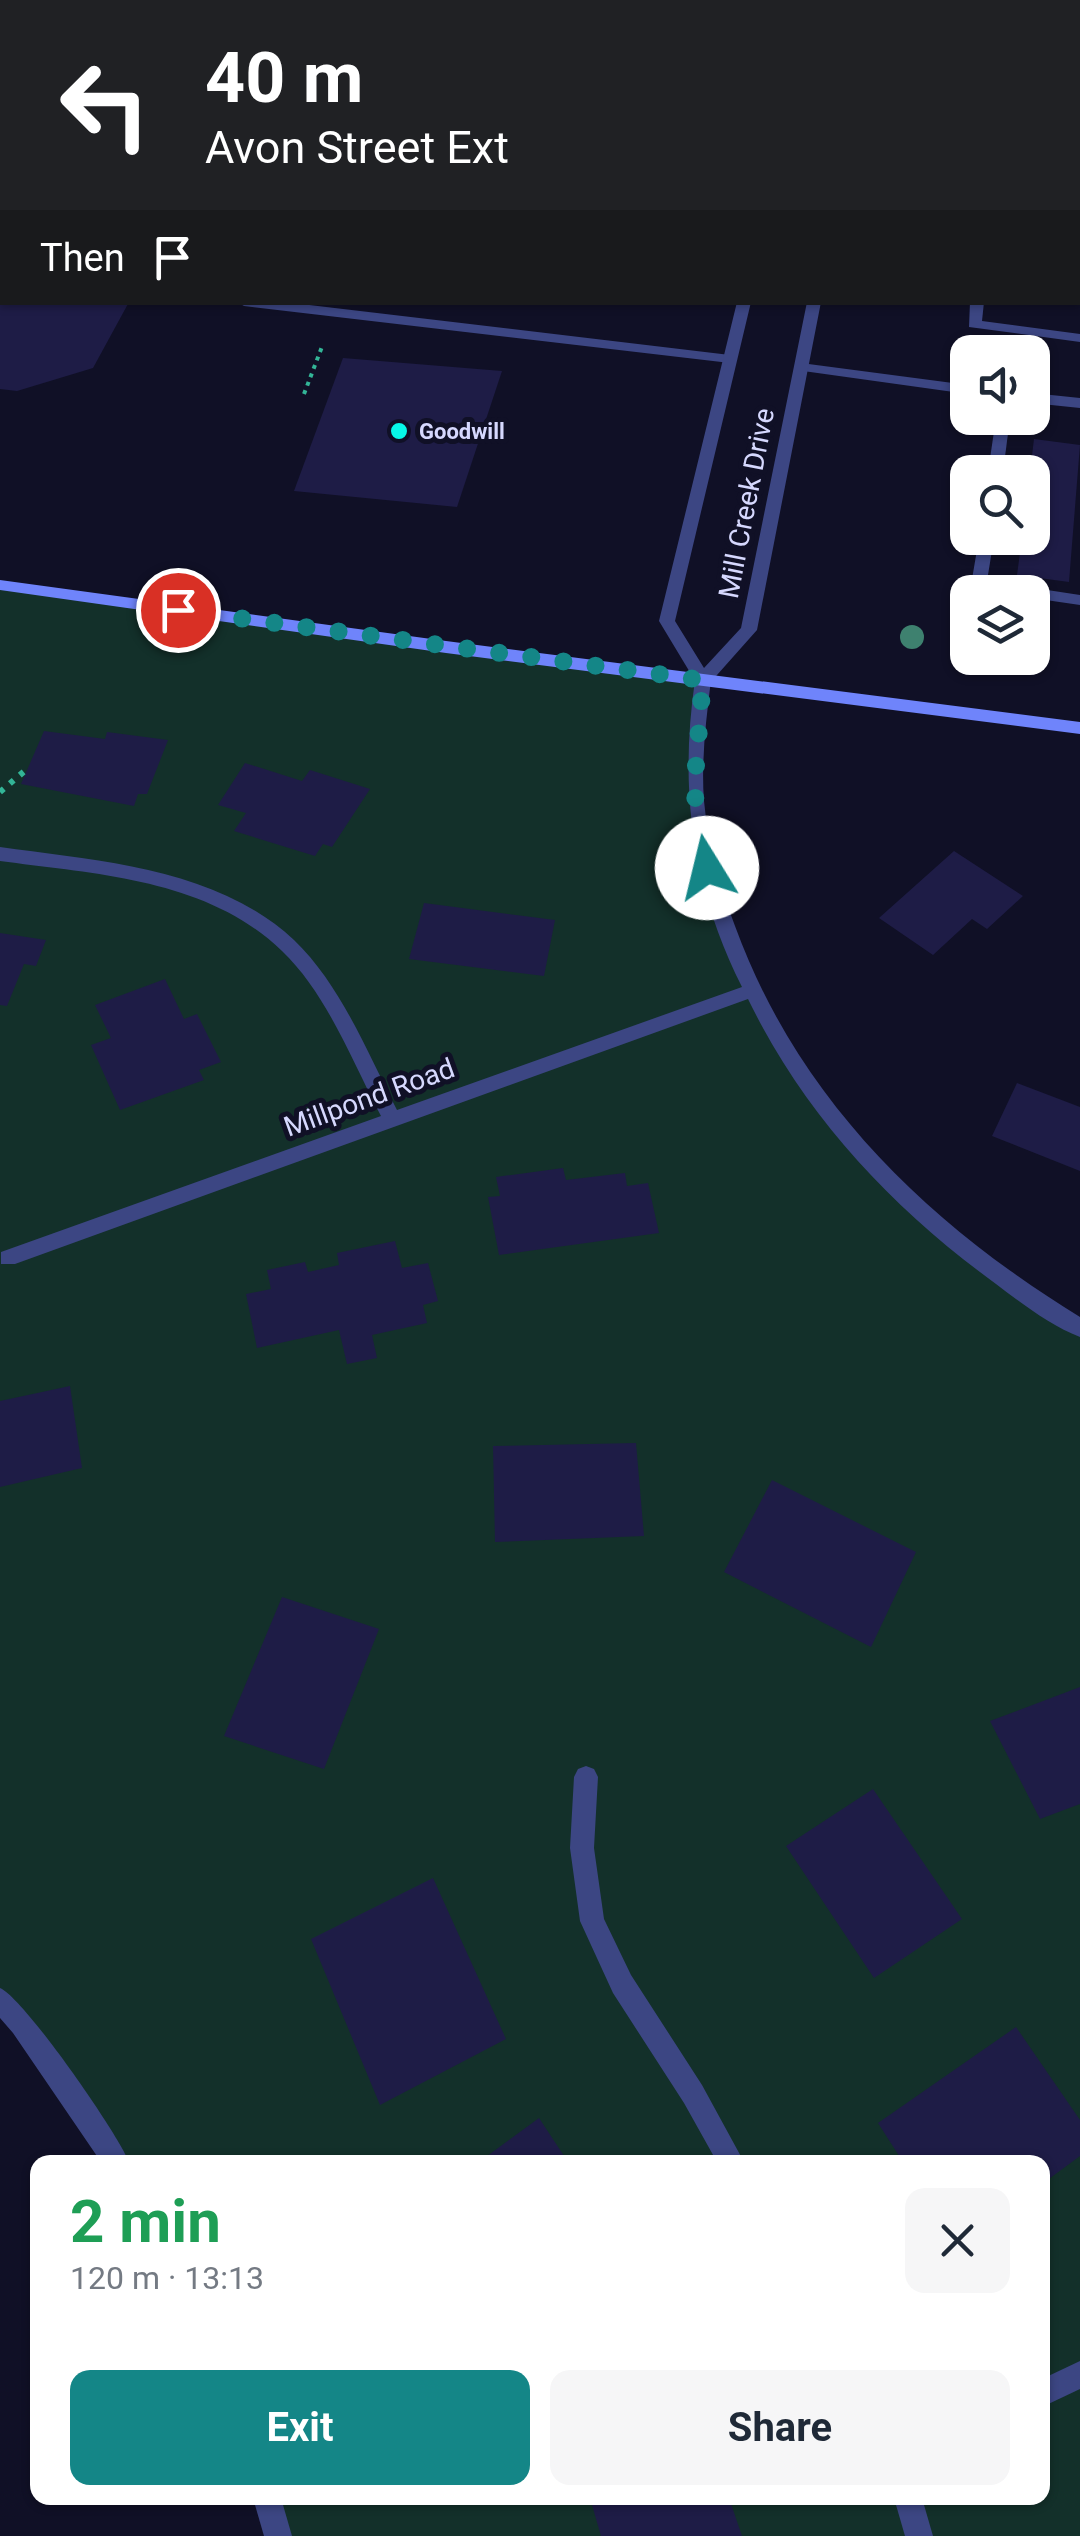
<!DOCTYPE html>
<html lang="en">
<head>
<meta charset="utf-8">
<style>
	body { margin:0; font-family:Roboto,sans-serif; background:#f6f6f7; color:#1f2937; height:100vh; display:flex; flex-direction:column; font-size:38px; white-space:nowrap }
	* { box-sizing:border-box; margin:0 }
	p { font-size:32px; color:#747a83 }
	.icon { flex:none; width:55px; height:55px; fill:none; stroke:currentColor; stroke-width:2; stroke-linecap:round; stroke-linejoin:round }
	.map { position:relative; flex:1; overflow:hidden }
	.panel { position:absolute; left:30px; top:2155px; width:1020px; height:350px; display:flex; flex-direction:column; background:#fff; border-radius:20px; box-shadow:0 2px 8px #0004 }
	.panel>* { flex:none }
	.top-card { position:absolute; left:0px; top:0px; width:1080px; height:305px; box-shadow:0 2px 8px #0004; background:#202124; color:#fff; overflow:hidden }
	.buttons { position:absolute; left:950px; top:335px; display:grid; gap:20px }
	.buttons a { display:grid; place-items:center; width:100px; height:100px; border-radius:20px; background:#fff; box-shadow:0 2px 8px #0004; font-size:50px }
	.pin { position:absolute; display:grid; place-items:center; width:85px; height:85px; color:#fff; margin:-42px; border:5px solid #fff; border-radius:50%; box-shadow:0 2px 10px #0007 }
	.me { position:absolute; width:110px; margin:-55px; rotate:351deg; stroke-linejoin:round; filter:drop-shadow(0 0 8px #0008) }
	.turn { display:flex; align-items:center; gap:35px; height:210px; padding:0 40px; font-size:45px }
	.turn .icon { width:130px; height:130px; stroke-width:2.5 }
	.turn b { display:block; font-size:70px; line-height:85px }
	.then { display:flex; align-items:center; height:95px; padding:0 40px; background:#0003; gap:20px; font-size:38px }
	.round { display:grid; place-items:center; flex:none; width:105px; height:105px; border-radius:20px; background:#f6f6f7 }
	.head { display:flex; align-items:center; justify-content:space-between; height:170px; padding:0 40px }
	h1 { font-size:60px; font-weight:700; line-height:75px; color:#1e9e55 }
	.cta { display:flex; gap:20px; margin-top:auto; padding:20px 40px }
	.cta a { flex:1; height:115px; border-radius:20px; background:#148687; color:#fff; font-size:40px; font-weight:700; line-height:115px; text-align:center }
	.cta a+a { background:#f6f6f7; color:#1f2937 }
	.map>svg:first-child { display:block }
	.green { fill:#13302a }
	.building { fill:#1e1c46 }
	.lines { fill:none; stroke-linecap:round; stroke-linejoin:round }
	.path-far1 { stroke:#33b597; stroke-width:4; stroke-dasharray:4 5; stroke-linecap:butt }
	.path { stroke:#33b597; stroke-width:6; stroke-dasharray:5 8; stroke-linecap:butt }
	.service { fill:#3c4683; fill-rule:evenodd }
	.minor { fill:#3c4683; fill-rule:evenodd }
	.tertiary { fill:#3c4683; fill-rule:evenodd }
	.secondary { fill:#6f84fb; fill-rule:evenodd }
	.tree { fill:#3e816f }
	.route { stroke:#148687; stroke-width:18; stroke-dasharray:0 32.4 }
	.poi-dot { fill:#07f8e8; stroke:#101026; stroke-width:4 }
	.labels { text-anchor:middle; stroke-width:10; stroke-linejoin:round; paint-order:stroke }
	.far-poi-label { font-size:22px; font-weight:bold; fill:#d6d8fe; stroke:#101026; text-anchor:start }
	.street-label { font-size:28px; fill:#d6d8fe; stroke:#101026 }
</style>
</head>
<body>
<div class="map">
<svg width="1080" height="2536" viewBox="0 0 1080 2536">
	<rect width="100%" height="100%" fill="#101026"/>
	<g class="green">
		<polygon points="176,0 800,0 198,2"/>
		<polygon points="0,585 703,680 695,789 750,991 888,1182 1080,1328 1080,2536 278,2536 267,2498 1042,2498 1042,2162 116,2162 100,2134 0,2000"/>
	</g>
	<g class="building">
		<polygon points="0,302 129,302 93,368 17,391 0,389"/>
		<polygon points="343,358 502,371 457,507 294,491"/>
		<polygon points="1034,439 1080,445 1069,582 1017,575 1022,538 1032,538 1030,472"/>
		<polygon points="44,731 105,739 107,732 168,740 147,794 138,794 134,806 21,784"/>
		<polygon points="245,763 302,781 310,770 370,789 332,847 323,844 315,856 234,831 246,813 218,805"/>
		<polygon points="954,851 1023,896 987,929 972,919 933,955 879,918"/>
		<polygon points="424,903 555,920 544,976 409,959"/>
		<polygon points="0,933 46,940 36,966 24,964 7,1006 0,1005"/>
		<polygon points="165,979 184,1019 197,1014 221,1062 199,1070 204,1080 120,1110 91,1045 111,1038 95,1005"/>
		<polygon points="1017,1083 1080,1107 1080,1171 992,1136"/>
		<polygon points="563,1168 566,1180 625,1173 627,1186 648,1183 659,1233 499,1255 488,1197 500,1196 496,1177"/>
		<polygon points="395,1241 402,1268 428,1263 438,1301 423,1305 427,1323 372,1335 377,1358 347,1364 339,1330 257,1348 246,1294 271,1289 267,1270 305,1262 308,1272 339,1265 337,1253"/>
		<polygon points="70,1386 82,1468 0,1487 0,1401"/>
		<polygon points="636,1443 644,1536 495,1542 493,1446"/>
		<polygon points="772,1480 916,1552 871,1647 724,1572"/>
		<polygon points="282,1597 379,1629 324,1769 224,1736"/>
		<polygon points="1080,1687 1080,1804 1040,1819 990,1721"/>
		<polygon points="873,1789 962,1919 874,1978 786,1846"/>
		<polygon points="433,1878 506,2039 380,2105 311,1939"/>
		<polygon points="1016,2027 1080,2120 1080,2156 1042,2184 1042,2162 903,2162 878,2123"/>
		<polygon points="539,2118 568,2162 479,2162"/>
		<polygon points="612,2498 729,2498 742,2536 601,2536 592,2505"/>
	</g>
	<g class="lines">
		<polyline class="path-far1" points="304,394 323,344"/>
		<polyline class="path" points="0,792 27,769"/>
		<g class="service">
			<rect x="1078" y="154" width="2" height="8"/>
			<polygon points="1078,202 1080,202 1080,211 1078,210"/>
			<rect x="1078" y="238" width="2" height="8"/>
			<polygon points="237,302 284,302 730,355 737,359 730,363 244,306"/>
			<polygon points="970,302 984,302 982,321 1080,334 1080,342 969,327"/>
			<polygon points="801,363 968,385 968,394 796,370 796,364"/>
			<polygon points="1032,393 1080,398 1080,408 1032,403"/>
			<polygon points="996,418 1010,418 1003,472 988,472"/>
			<polygon points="979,538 994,538 987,581 1080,595 1080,605 1032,598 1032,592 973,589 971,585"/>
		</g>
		<g class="minor">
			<path d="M703,674L711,680C706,720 701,761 704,801C708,845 720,886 735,926C798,1099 927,1223 1080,1317V1337C1051,1326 1021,1303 996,1284C892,1208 805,1116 748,999L15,1264H1V1252L381,1116C352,1061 327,994 282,951C208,879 96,874 0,861V847C100,861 217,868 294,940C341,985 368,1054 397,1110L742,987C692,886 679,791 695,680Z"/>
			<polygon points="586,1766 594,1769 598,1777 594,1848 604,1919 631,1975 702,2085 744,2162 717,2162 684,2103 613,1993 580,1921 570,1848 574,1777 578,1769"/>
			<path d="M0,1988C24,1998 119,2135 129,2162H101L13,2033L0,2018Z"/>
			<polygon points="1080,2361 1080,2389 1042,2407 1042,2379"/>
			<polygon points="253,2498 281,2498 292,2536 264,2536"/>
			<polygon points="894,2498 922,2498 933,2536 905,2536"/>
		</g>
		<polygon class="tertiary" points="737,302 751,302 675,621 704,668 741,628 807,302 821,302 757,630 709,684 697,684 659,621"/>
		<polygon class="secondary" points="0,580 446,641 1080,722 1080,734 446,653 0,590"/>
	</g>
	<circle class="tree" cx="912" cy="637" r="12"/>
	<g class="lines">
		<polyline class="route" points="178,610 703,680 694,790 707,868"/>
	</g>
	<circle class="poi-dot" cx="399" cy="431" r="10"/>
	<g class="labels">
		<g class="far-poi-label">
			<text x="419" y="439">Goodwill</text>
		</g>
		<g class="street-label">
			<text transform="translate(746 503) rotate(-79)" y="10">Mill Creek Drive</text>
			<text transform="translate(369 1097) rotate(-20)" y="10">Millpond Road</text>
		</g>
	</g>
</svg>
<div class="buttons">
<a><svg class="icon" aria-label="sound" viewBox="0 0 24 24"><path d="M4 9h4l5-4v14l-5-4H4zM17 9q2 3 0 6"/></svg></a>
<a><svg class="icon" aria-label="search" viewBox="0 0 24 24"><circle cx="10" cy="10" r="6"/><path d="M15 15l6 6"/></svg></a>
<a><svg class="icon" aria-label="layers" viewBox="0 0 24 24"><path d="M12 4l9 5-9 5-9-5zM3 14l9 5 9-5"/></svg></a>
</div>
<div class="pin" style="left:178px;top:610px;background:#d93025"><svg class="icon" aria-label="arrive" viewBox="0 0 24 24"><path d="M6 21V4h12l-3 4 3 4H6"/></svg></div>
<svg class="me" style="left:707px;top:868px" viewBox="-20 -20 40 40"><circle r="19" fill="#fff"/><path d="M0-13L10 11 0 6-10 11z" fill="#148687"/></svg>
<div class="top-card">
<div class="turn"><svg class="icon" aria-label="left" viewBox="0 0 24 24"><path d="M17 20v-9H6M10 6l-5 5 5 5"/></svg><div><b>40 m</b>Avon Street Ext</div></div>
<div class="then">Then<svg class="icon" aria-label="arrive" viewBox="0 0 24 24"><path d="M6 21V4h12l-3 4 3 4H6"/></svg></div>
</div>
<section class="panel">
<div class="head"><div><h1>2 min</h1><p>120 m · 13:13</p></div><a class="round"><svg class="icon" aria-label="close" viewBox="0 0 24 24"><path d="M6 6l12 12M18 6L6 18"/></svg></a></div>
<div class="cta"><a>Exit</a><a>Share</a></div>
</section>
</div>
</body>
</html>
